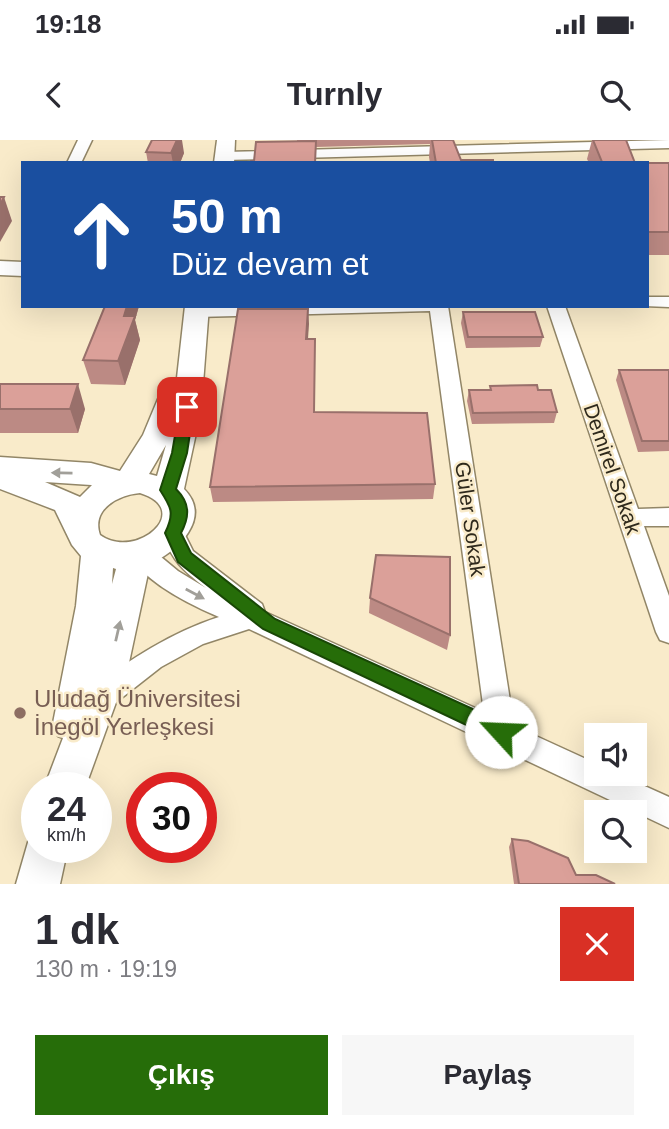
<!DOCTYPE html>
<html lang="tr">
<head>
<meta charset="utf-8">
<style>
	body { margin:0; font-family:Helvetica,sans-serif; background:#f7f7f7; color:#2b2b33; height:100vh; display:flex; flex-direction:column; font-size:26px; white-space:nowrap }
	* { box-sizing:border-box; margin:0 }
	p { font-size:23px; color:#7c7c81 }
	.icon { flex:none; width:38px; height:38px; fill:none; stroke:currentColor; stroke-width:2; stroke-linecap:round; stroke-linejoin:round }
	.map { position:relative; height:744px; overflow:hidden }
	.sheet { display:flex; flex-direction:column; background:#fff; flex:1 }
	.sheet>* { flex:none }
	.guide { position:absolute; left:21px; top:21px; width:628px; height:147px; border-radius:0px; box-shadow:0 7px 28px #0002; background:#1a4fa0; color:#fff; overflow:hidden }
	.buttons { position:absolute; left:584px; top:583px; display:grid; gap:14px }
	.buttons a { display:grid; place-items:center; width:63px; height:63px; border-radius:0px; background:#fff; box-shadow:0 7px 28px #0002; font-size:35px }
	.speed { position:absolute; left:21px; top:632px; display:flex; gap:14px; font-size:35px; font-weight:700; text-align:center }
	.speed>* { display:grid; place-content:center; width:91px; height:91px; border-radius:50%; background:#fff; box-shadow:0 7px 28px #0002; line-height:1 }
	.speed small { font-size:18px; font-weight:400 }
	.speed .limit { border:10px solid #d22; background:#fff; color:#111 }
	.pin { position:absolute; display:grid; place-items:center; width:60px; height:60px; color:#fff; margin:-30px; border-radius:14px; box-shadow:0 4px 10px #0006 }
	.me { position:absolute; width:77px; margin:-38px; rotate:295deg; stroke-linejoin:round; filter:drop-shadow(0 0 5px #0008) }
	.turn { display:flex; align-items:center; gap:24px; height:147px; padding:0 35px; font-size:32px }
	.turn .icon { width:91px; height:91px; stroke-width:2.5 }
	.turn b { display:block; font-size:49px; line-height:60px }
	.round { display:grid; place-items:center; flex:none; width:74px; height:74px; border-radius:0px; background:#f7f7f7 }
	.summary { display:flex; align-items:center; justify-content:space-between; height:119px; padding:0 35px }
	h1 { font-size:42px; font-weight:700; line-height:52px }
	.action { display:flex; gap:14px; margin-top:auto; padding:14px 35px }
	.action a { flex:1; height:80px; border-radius:0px; background:#266d09; color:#fff; font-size:28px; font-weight:700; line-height:80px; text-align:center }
	.action a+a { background:#f7f7f7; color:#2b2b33 }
	.status { display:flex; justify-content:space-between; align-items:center; height:49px; padding:0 35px; background:#fff; direction:ltr }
	.status svg { height:19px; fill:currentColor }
	header { display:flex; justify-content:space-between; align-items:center; height:91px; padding:0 35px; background:#fff; font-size:32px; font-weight:700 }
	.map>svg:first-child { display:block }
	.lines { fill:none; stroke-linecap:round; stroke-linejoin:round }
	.street-casing { stroke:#928667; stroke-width:3 }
	.secondary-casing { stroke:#928667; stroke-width:3 }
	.street { fill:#fff; fill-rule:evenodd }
	.secondary { fill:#fff; fill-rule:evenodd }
	.wall { fill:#bc8a84 }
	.shaded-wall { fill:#99706b }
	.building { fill:#dba099; stroke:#99706b; stroke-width:2 }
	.oneway { fill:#a19f99 }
	.route { fill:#266d09; stroke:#194706; stroke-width:2 }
	.education-dot { fill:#8d6e63; stroke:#f9ebca; stroke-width:2.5 }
	.labels { text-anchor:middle; stroke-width:5; stroke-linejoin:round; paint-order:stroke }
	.street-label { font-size:21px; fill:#2e291c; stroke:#f9ebca }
	.near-education-label { font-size:24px; fill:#785e54; stroke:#f9ebca; text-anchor:start }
</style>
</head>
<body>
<div class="status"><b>19:18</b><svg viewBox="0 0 49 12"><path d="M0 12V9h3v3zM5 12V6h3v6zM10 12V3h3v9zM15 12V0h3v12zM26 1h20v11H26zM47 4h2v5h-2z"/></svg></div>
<header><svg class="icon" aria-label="back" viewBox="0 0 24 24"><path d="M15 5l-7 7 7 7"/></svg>Turnly<svg class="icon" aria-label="search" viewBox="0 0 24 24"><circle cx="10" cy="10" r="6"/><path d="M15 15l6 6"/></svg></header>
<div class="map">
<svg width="669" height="744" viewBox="0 0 669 744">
	<rect width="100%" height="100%" fill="#f9ebca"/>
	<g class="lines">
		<g class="street-casing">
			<g id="street">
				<polygon points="78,0 92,0 81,23 67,23"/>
				<polygon points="669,0 669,8 225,20 218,16 225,12"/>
				<polygon points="648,157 669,157 669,167 644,166 648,166"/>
				<path d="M214,166H448L514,586L597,624V634H618L669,657V688L249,489L203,504L161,527L110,567L100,570L90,567L86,558L90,549C131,519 170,493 219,477C191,465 144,442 129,414L133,407L141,405L149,407L178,431L206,448C180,428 175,423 161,393L165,387L173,384L181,387L193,411L262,464L265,472L484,572L430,171L196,177L187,172L196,167Z"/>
				<polygon points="547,166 565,166 638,369 669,368 669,386 644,386 669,456 669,503 660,500 656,492"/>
			</g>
		</g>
		<g class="secondary-casing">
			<g id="secondary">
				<polygon points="217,0 235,0 234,23 214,23"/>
				<polygon points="0,121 23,122 23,136 0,135"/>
				<path d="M185,166H209L201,270L184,349C213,378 177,412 150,424L127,532L85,648H44L63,598L58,596L53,583L76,466L81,416L72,405L55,370L0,349V317L91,323L120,331L143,295L163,247L167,241L177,238ZM166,305L157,336L149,334ZM45,342L91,345H92L80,357ZM140,353C195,370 136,421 100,395C91,369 118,355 140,353ZM113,428L116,429L112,444Z"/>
				<polygon points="37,689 37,707 68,707 60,744 16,744 31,692"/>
			</g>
		</g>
		<use href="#street" class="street"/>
		<use href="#secondary" class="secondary"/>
	</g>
	<g class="wall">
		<polygon points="297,0 453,0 461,20 493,23 430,23 429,17 430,4 316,7 316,23 250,23 297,1"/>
		<polygon points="592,0 626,0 635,23 669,23 669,115 648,115 648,23 589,23 587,19"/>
		<polygon points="146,12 184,13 180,23 148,23"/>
		<polygon points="105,166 139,166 135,180 140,200 125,245 91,244 83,220"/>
		<polygon points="308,169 308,199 315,214 314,272 435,344 433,359 213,362 210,347"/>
		<polygon points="463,172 543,197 540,207 466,208 461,183"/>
		<polygon points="619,230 669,230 669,311 638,312 616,240"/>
		<polygon points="0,244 85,269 78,293 0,293"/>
		<polygon points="490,246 538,250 557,272 554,283 472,284 467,261 469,250 490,250"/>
		<polygon points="370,458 450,495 447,510 369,473"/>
		<polygon points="512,699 576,735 615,744 514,744 509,707"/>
	</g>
	<g class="shaded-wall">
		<polygon points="177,0 182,0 184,13 180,23 173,23 171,13"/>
		<polygon points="4,57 12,81 0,102 0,65"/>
		<polygon points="127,166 139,166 135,180 140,200 125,245 118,221 124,176"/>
		<polygon points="308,169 309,184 307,214 306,199"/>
		<polygon points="78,244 85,269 78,293 70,269"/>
	</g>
	<g class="building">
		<polygon points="152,0 177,0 171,13 146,12"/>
		<polygon points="432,0 453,0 461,20 493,20 493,23 436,23"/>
		<polygon points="593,0 626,0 635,23 669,23 669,92 648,92 648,23 600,23 602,22"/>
		<polygon points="316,1 315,23 250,23 251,21 254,21 256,2"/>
		<polygon points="0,57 4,57 0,65"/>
		<polygon points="105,166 127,166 124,176 135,176 118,221 83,220"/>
		<polygon points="238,169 308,169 306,199 315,199 314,272 427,273 435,344 210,347"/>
		<polygon points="463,172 535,172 543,197 468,197"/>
		<polygon points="619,230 669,230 669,301 642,301"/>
		<polygon points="0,244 78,244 70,269 0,269"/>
		<polygon points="537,245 538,250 551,250 557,272 473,273 469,250 491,250 490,246"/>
		<polygon points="376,415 450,417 450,495 370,458"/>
		<polygon points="512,699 528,701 568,718 576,735 596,735 615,744 519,744"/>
	</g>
	<defs><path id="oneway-solid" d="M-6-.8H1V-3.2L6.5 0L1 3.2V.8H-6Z" transform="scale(1.75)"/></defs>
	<g class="oneway">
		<use href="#oneway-solid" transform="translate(62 333) rotate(-179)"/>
		<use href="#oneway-solid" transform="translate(195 454) rotate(28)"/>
		<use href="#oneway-solid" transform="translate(118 491) rotate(-77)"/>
	</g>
	<path class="route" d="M187,263L194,267L187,313L176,349C190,363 190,376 181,393L191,413L275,479L508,585L511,592L508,598L501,601L494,598L263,489L178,422L165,393C175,373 171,367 160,350L172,313L180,267Z"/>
	<circle class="education-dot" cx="20" cy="573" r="7"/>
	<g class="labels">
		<g class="street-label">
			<text transform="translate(612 329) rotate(71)" y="7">Demirel Sokak</text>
			<text transform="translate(470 379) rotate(82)" y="7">Güler Sokak</text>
		</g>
		<g class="near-education-label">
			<text x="34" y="567">Uludağ Üniversitesi<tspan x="34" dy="28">İnegöl Yerleşkesi</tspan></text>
		</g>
	</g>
</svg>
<div class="buttons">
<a><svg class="icon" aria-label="sound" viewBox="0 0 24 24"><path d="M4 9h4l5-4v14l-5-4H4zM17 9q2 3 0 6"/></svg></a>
<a><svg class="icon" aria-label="search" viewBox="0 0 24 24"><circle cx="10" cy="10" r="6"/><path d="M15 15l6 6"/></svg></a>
</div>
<div class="speed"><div>24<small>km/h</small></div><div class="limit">30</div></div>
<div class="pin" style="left:187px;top:267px;background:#d93025"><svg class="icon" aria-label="arrive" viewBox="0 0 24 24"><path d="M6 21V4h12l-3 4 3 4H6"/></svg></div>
<svg class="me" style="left:501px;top:592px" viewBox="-20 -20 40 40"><circle r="19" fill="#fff"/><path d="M0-13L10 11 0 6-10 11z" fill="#266d09"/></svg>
<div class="guide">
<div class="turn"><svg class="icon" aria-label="ahead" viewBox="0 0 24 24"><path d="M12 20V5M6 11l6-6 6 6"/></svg><div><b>50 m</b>Düz devam et</div></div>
</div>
</div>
<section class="sheet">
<div class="summary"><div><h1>1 dk</h1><p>130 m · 19:19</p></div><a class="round" style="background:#d93025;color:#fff"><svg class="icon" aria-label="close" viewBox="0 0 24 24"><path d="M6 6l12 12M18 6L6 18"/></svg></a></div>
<div class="action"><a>Çıkış</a><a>Paylaş</a></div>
</section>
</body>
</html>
